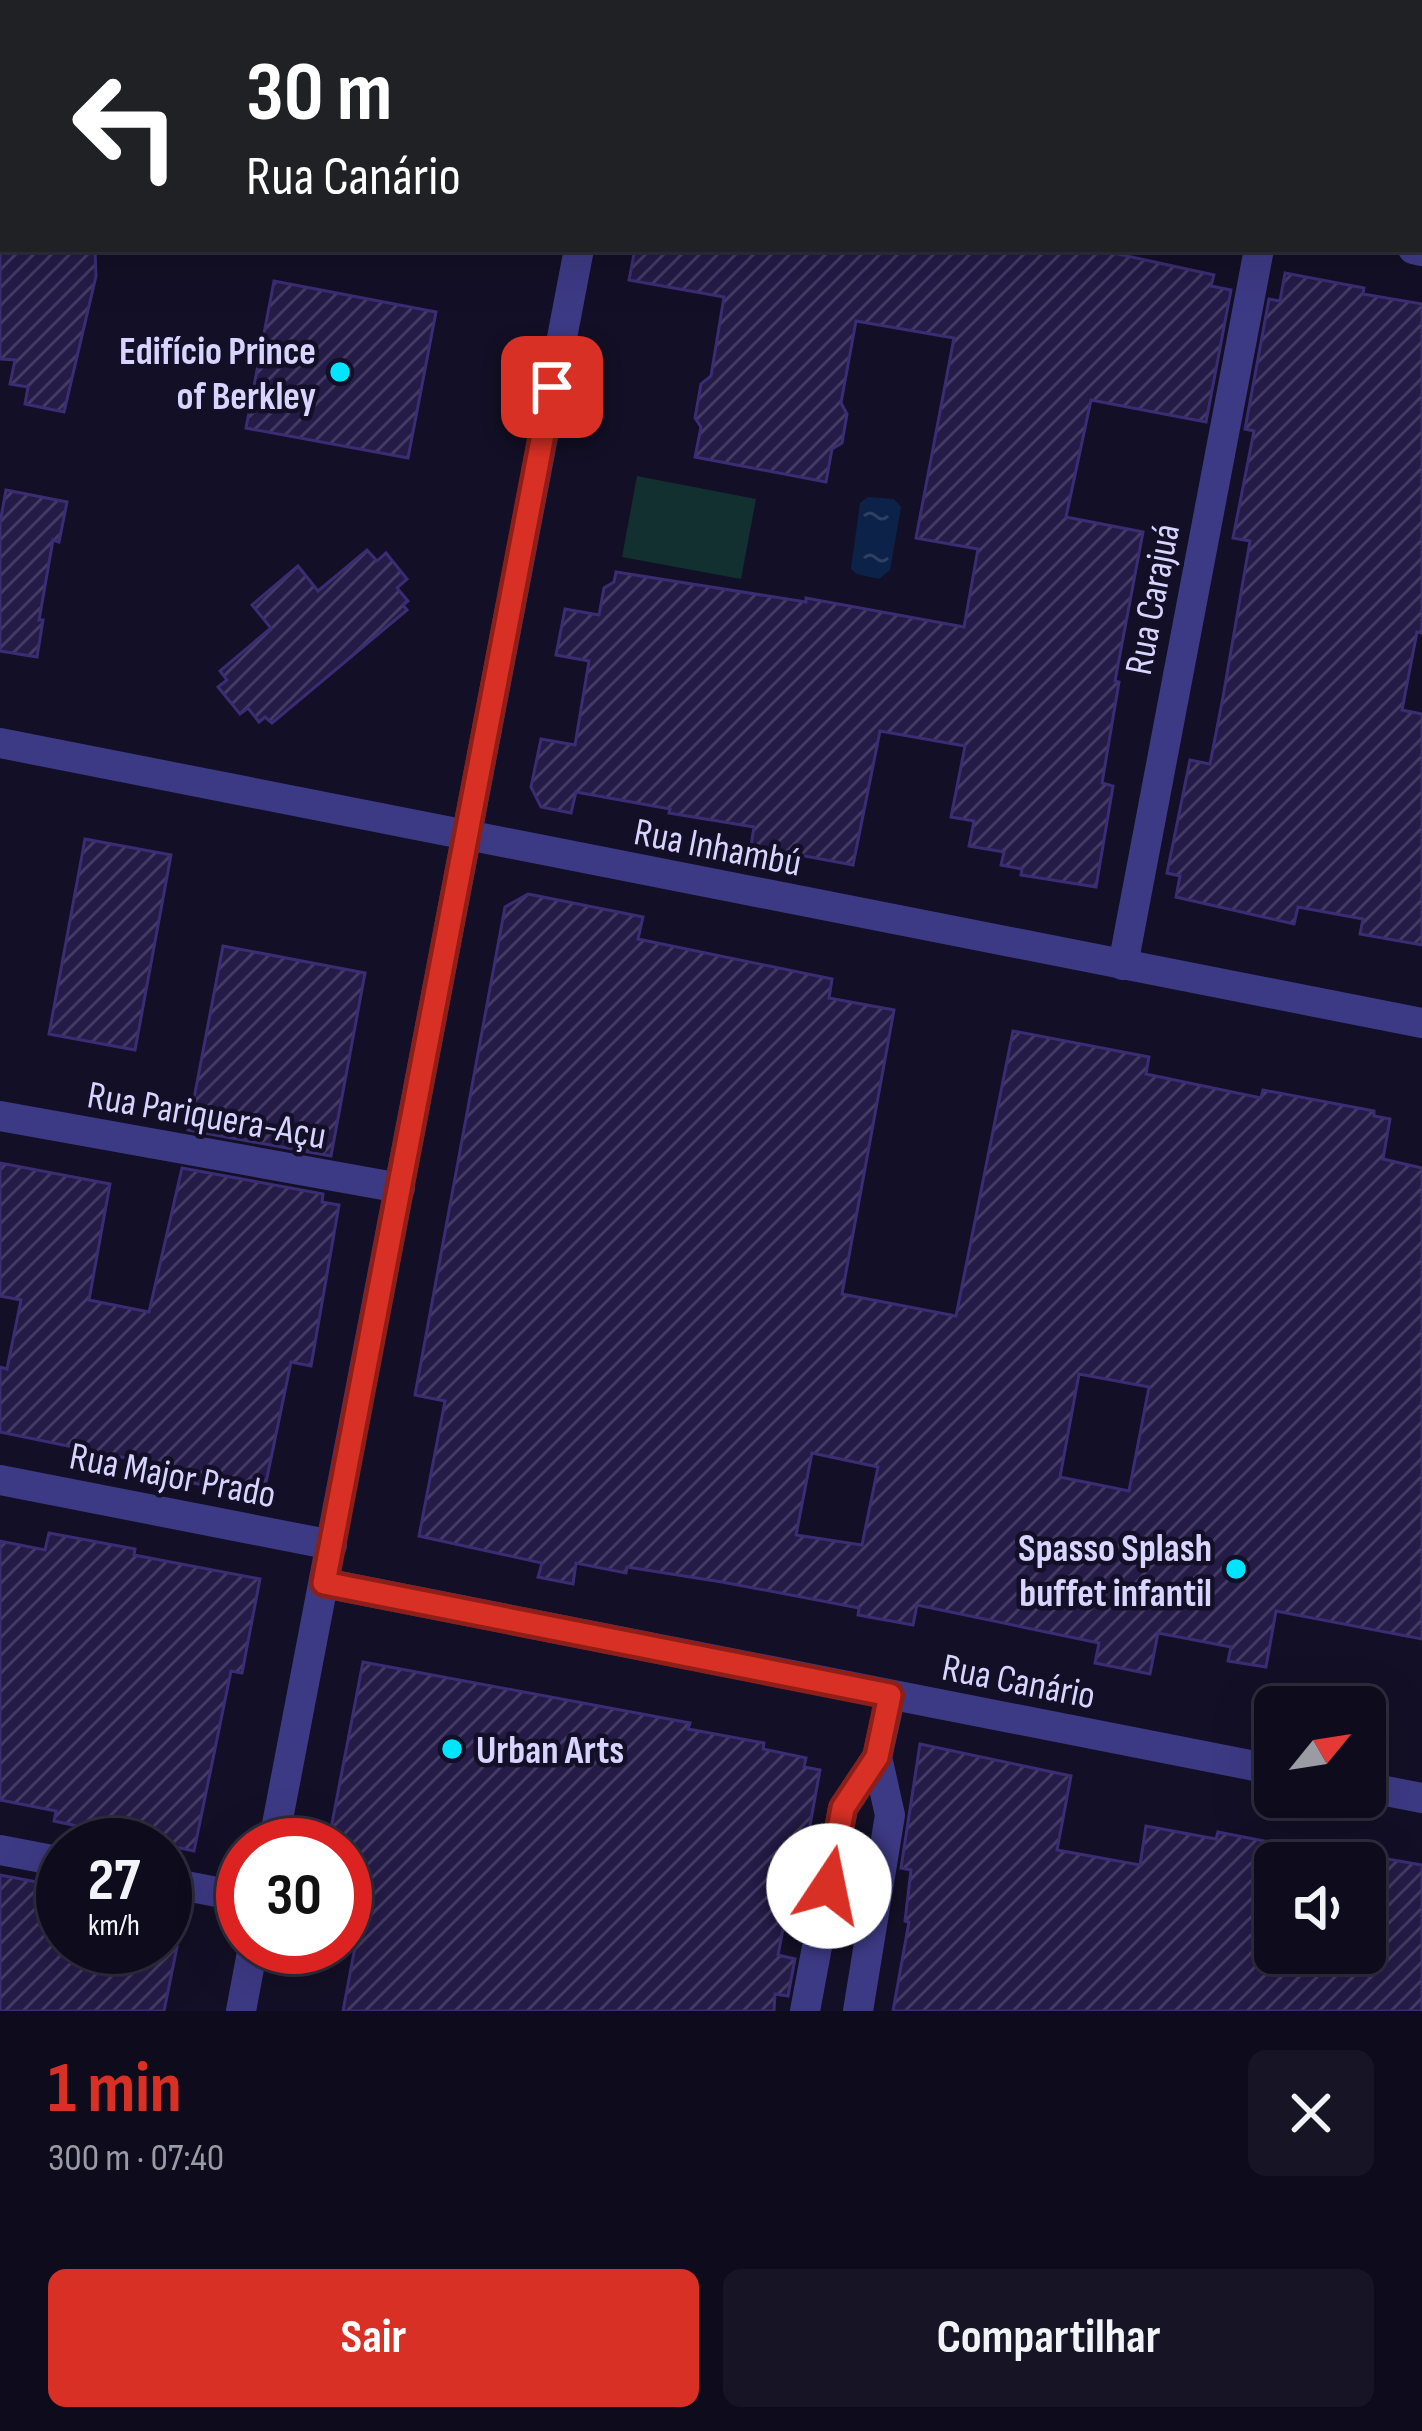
<!DOCTYPE html>
<html lang="pt">
<head>
<meta charset="utf-8">
<style>
	body { margin:0; font-family:"Sofia Sans Condensed",sans-serif; background:#171425; color:#f1f3f6; height:100vh; display:flex; flex-direction:column; font-size:45px; white-space:nowrap }
	* { box-sizing:border-box; margin:0 }
	p { font-size:39px; color:#9b9ba3 }
	.icon { flex:none; width:66px; height:66px; fill:none; stroke:currentColor; stroke-width:2; stroke-linecap:round; stroke-linejoin:round }
	.map { position:relative; height:2011px; overflow:hidden }
	.side { display:flex; flex-direction:column; background:#0e0b1c; flex:1 }
	.side>* { flex:none }
	.banner { position:absolute; left:0px; top:0px; width:1422px; height:252px; box-shadow:0 12px 48px #0002,0 0 0 3px #2e2b3b; background:#202124; color:#fff; overflow:hidden }
	.needle { width:78px; rotate:60deg }
	.tools { position:absolute; left:1254px; top:1686px; display:grid; gap:24px }
	.tools a { display:grid; place-items:center; width:132px; height:132px; border-radius:18px; background:#0e0b1c; box-shadow:0 12px 48px #0002,0 0 0 3px #2e2b3b; font-size:60px }
	.speed { position:absolute; left:36px; top:1818px; display:flex; gap:24px; font-size:60px; font-weight:700; text-align:center }
	.speed>* { display:grid; place-content:center; width:156px; height:156px; border-radius:50%; background:#0e0b1c; box-shadow:0 12px 48px #0002,0 0 0 3px #2e2b3b; line-height:1 }
	.speed small { font-size:30px; font-weight:400 }
	.speed .limit { border:18px solid #d22; background:#fff; color:#111 }
	.pin { position:absolute; display:grid; place-items:center; width:102px; height:102px; color:#fff; margin:-51px; border-radius:24px; box-shadow:0 6px 18px #0006 }
	.me { position:absolute; width:132px; margin:-66px; rotate:11deg; stroke-linejoin:round; filter:drop-shadow(0 0 9px #0008) }
	.turn { display:flex; align-items:center; gap:42px; height:252px; padding:0 48px; font-size:54px }
	.turn .icon { width:156px; height:156px; stroke-width:2.5 }
	.turn b { display:block; font-size:84px; line-height:102px }
	.round { display:grid; place-items:center; flex:none; width:126px; height:126px; border-radius:18px; background:#171425 }
	.overview { display:flex; align-items:center; justify-content:space-between; height:204px; padding:0 48px }
	h1 { font-size:72px; font-weight:700; line-height:90px; color:#d93025 }
	.primary-button { display:flex; gap:24px; margin-top:auto; padding:24px 48px }
	.primary-button a { flex:1; height:138px; border-radius:18px; background:#d93025; color:#fff; font-size:48px; font-weight:700; line-height:138px; text-align:center }
	.primary-button a+a { background:#171425; color:#f1f3f6 }
	.map>svg:first-child { display:block }
	.grass { fill:#12302f }
	.water { fill:url(#water-ripples) }
	.building { fill:url(#building-hatch); stroke:#3b2d73; stroke-width:3; fill-rule:evenodd }
	.lines { fill:none; stroke-linecap:round; stroke-linejoin:round }
	.minor { stroke:#3d3a85; stroke-width:30 }
	.route-casing { stroke:#8d1f18; stroke-width:30 }
	.route { stroke:#d93025; stroke-width:21 }
	.poi-dot { fill:#00e5ff; stroke:#130f26; stroke-width:4.5 }
	.labels { text-anchor:middle; stroke-width:9; stroke-linejoin:round; paint-order:stroke }
	.poi-label { font-size:39px; font-weight:bold; fill:#d9d4ff; stroke:#130f26; text-anchor:end }
	.street-label { font-size:39px; fill:#d9d4ff; stroke:#130f26 }
</style>
</head>
<body>
<div class="map">
<svg width="1422" height="2011" viewBox="0 0 1422 2011">
	<defs>
		<pattern id="water-ripples" width="26" height="14" patternUnits="userSpaceOnUse" patternTransform="scale(3)"><rect width="26" height="14" fill="#0c2248"/><path d="M2 4q2-2 4 0t4 0M15 11q2-2 4 0t4 0" fill="none" stroke="#2f4163"/></pattern>
		<pattern id="building-hatch" width="6" height="6" patternUnits="userSpaceOnUse" patternTransform="scale(3)"><rect width="6" height="6" fill="#241b47"/><path d="M-1 1l2-2M0 6l6-6M5 7l2-2" fill="none" stroke="#433b63"/></pattern>
	</defs>
	<rect width="100%" height="100%" fill="#130f26"/>
	<polygon class="grass" points="637,476 756,499 741,579 622,557"/>
	<polygon class="water" points="868,497 894,499 901,507 890,570 879,579 857,574 851,569 860,503"/>
	<g class="building">
		<polygon points="0,249 95,249 96,276 64,412 25,404 28,387 10,384 15,360 0,359"/>
		<polygon points="635,249 1095,249 1214,275 1211,286 1231,290 1206,422 1091,400 1066,517 1143,532 1115,681 1119,682 1102,783 1113,786 1096,887 1021,875 1022,869 1001,865 1004,852 969,846 974,821 951,817 965,746 880,731 853,865 751,846 754,827 669,813 670,809 576,792 571,813 541,807 531,787 541,739 575,745 589,661 556,655 565,609 599,615 604,588 614,582 616,572 806,602 806,598 964,627 978,549 916,538 954,338 856,321 841,403 847,414 842,443 832,449 826,482 695,457 701,427 695,418 701,384 711,376 724,297 629,280"/>
		<polygon points="1285,273 1364,288 1363,294 1422,304 1422,633 1417,632 1402,710 1422,714 1422,945 1360,934 1363,919 1298,907 1294,924 1176,897 1180,876 1167,873 1190,760 1210,764 1223,697 1250,541 1233,538 1254,431 1245,429 1269,299 1280,301"/>
		<polygon points="274,281 436,312 408,458 246,428"/>
		<polygon points="6,490 67,502 59,542 53,540 39,620 43,620 37,657 0,651 0,523"/>
		<polygon points="367,550 377,561 386,553 407,579 397,588 408,601 403,605 407,610 272,723 265,717 259,722 248,708 240,714 218,687 227,680 220,671 271,628 252,605 298,566 318,591"/>
		<polygon points="85,839 171,855 135,1050 49,1034"/>
		<path d="M528,894L643,917L638,939L832,979L829,998L894,1010L842,1294L956,1316L1013,1031L1149,1057L1146,1074L1261,1098L1263,1090L1374,1111V1116L1390,1119L1383,1159L1422,1168V1639L1276,1611L1266,1667L1228,1661L1231,1647L1158,1633L1150,1674L1095,1663L1099,1643L917,1605L913,1625L858,1615L859,1608L722,1582L627,1567L626,1573L576,1563L573,1584L538,1577L542,1563L419,1536L445,1401L415,1395L505,907ZM1079,1374L1149,1387L1129,1491L1060,1477ZM812,1453L878,1467L862,1545L796,1535Z"/>
		<polygon points="223,946 365,973 331,1156 188,1130"/>
		<polygon points="0,1163 110,1184 89,1300 149,1312 182,1168 323,1194 322,1202 339,1205 311,1366 291,1362 263,1497 188,1482 189,1471 0,1432 0,1367 7,1369 21,1300 0,1296"/>
		<polygon points="49,1533 135,1549 134,1555 260,1579 242,1673 231,1671 194,1851 54,1821 56,1811 0,1800 0,1541 45,1550"/>
		<polygon points="363,1662 690,1723 688,1729 764,1743 763,1749 806,1758 804,1767 820,1770 800,1880 793,1878 778,1955 795,1959 788,1996 775,1994 774,2011 343,2011 364,1899 345,1895 353,1849 328,1844"/>
		<polygon points="920,1744 1071,1776 1057,1850 1140,1865 1146,1826 1216,1839 1218,1832 1275,1843 1275,1953 1365,1953 1365,1855 1422,1865 1422,2011 893,2011 909,1922 905,1921 911,1870 901,1868"/>
		<polygon points="0,1875 42,1883 40,1894 63,1899 63,1947 177,1947 164,2011 0,2011"/>
	</g>
	<g class="lines">
		<g class="minor">
			<polyline points="626,3 626,0"/>
			<polyline points="1413,249 1422,251"/>
			<polyline points="0,743 1422,1023"/>
			<polyline points="1123,965 1259,249"/>
			<polyline points="0,1116 400,1188"/>
			<polyline points="0,1480 332,1545"/>
			<polyline points="324,1583 1275,1770"/>
			<polyline points="1365,1787 1422,1798"/>
			<polyline points="273,1845 579,249"/>
			<polyline points="0,1850 63,1862"/>
			<polyline points="165,1882 243,1897"/>
			<polyline points="241,2011 253,1947"/>
			<polyline points="805,2011 843,1808 877,1757"/>
			<polyline points="858,2011 890,1815 877,1757 891,1695"/>
		</g>
	</g>
	<g class="lines">
		<g class="route-casing">
			<polyline id="route" points="552,387 324,1583 890,1695 877,1757 843,1808 829,1886"/>
		</g>
		<use href="#route" class="route"/>
	</g>
	<g class="poi-dot">
		<circle cx="340" cy="372" r="12"/>
		<circle cx="1236" cy="1569" r="12"/>
		<circle cx="452" cy="1749" r="12"/>
	</g>
	<g class="labels">
		<g class="poi-label">
			<text x="316" y="364">Edifício Prince<tspan x="316" dy="45">of Berkley</tspan></text>
			<text x="1212" y="1561">Spasso Splash<tspan x="1212" dy="45">buffet infantil</tspan></text>
			<text x="476" y="1763" text-anchor="start">Urban Arts</text>
		</g>
		<g class="street-label">
			<text transform="translate(1151 599) rotate(-79)" y="14">Rua Carajuá</text>
			<text transform="translate(718 846) rotate(11)" y="14">Rua Inhambú</text>
			<text transform="translate(207 1114) rotate(10)" y="14">Rua Pariquera-Açu</text>
			<text transform="translate(173 1474) rotate(11)" y="14">Rua Major Prado</text>
			<text transform="translate(1019 1680) rotate(11)" y="14">Rua Canário</text>
		</g>
	</g>
</svg>
<div class="tools">
<a><svg class="needle" viewBox="-14 -14 28 28"><path d="M0-13l5 13h-10z" fill="#e53935"/><path d="M0 13l5-13h-10z" fill="#9b9ba3"/></svg></a>
<a><svg class="icon" aria-label="sound" viewBox="0 0 24 24"><path d="M4 9h4l5-4v14l-5-4H4zM17 9q2 3 0 6"/></svg></a>
</div>
<div class="speed"><div>27<small>km/h</small></div><div class="limit">30</div></div>
<div class="pin" style="left:552px;top:387px;background:#d93025"><svg class="icon" aria-label="arrive" viewBox="0 0 24 24"><path d="M6 21V4h12l-3 4 3 4H6"/></svg></div>
<svg class="me" style="left:829px;top:1886px" viewBox="-20 -20 40 40"><circle r="19" fill="#fff"/><path d="M0-13L10 11 0 6-10 11z" fill="#d93025"/></svg>
<div class="banner">
<div class="turn"><svg class="icon" aria-label="left" viewBox="0 0 24 24"><path d="M17 20v-9H6M10 6l-5 5 5 5"/></svg><div><b>30 m</b>Rua Canário</div></div>
</div>
</div>
<section class="side">
<div class="overview"><div><h1>1 min</h1><p>300 m · 07:40</p></div><a class="round"><svg class="icon" aria-label="close" viewBox="0 0 24 24"><path d="M6 6l12 12M18 6L6 18"/></svg></a></div>
<div class="primary-button"><a>Sair</a><a>Compartilhar</a></div>
</section>
</body>
</html>
